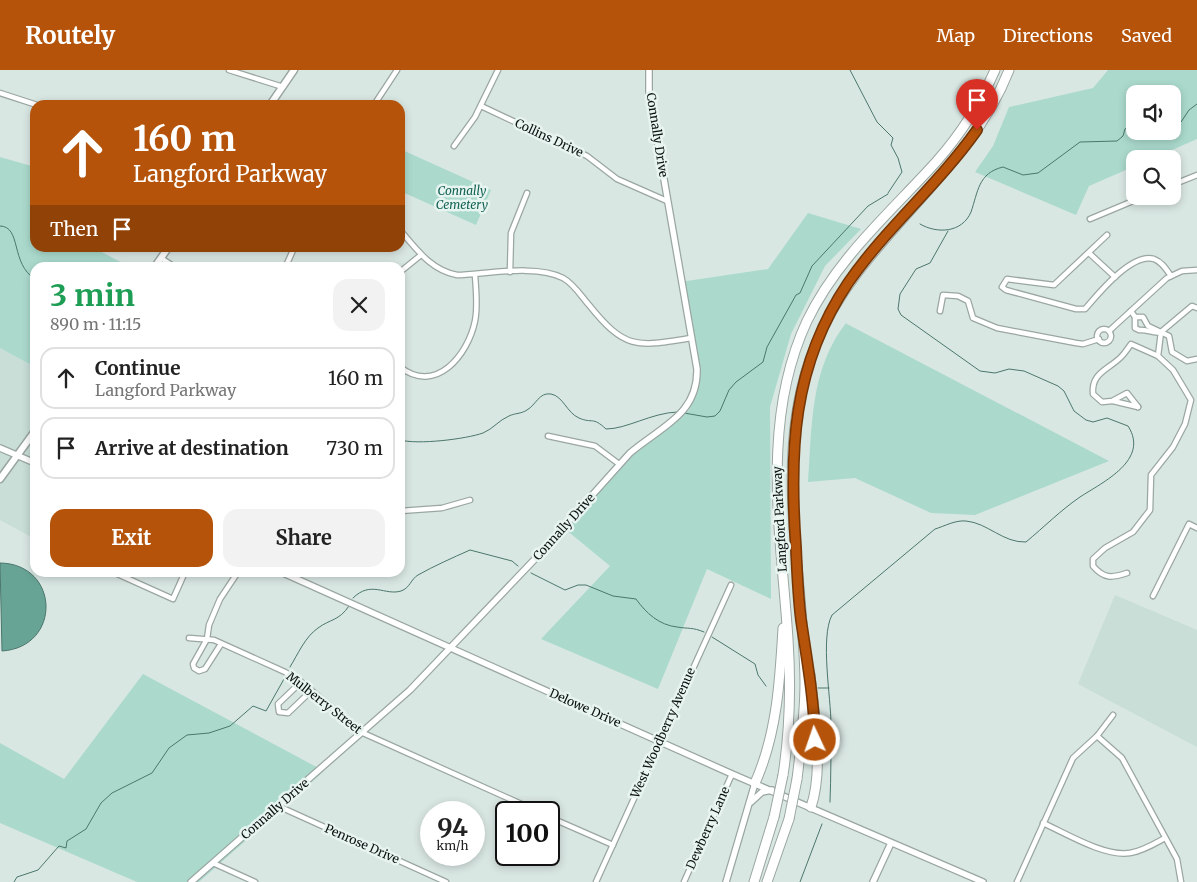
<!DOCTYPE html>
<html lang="en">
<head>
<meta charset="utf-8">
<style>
	body { margin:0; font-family:Merriweather,serif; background:#f2f2f2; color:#222; height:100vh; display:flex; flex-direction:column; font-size:19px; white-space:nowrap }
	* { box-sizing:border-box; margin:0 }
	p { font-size:16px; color:#767676 }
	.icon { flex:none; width:28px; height:28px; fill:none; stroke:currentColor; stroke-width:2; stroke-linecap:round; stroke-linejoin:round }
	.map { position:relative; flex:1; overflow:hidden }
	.drawer { position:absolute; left:30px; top:192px; width:375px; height:315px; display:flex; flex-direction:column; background:#fff; border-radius:15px; box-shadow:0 2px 8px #0003 }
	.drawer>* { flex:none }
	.banner { position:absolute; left:30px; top:30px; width:375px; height:152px; border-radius:15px; box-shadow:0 2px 8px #0003; background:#b45309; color:#fff; overflow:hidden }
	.buttons { position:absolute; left:1126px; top:15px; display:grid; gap:10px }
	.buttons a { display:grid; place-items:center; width:55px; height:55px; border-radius:10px; background:#fff; box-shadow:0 2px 8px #0003; font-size:25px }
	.speed { position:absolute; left:420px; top:731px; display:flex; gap:10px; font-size:25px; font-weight:700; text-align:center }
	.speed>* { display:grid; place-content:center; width:65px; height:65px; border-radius:50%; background:#fff; box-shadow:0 2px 8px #0003; line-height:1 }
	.speed small { font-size:12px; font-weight:400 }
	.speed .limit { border:2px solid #111; border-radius:8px; background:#fff; color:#111 }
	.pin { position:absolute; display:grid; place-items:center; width:42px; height:42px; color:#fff; margin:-51px -21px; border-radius:50% 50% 50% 0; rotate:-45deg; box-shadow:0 0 5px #0007 }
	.pin .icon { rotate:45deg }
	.me { position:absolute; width:55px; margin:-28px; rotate:357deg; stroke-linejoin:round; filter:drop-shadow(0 0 4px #0008) }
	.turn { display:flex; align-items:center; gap:18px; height:105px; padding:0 20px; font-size:22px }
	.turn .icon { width:65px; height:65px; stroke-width:2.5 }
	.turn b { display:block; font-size:35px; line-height:42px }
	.then { display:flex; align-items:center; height:48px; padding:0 20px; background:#0003; gap:10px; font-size:19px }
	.round { display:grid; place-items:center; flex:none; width:52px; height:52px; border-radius:15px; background:#f2f2f2 }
	.headline { display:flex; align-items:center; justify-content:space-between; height:85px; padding:0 20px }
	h1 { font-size:30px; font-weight:700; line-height:38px; color:#1e9e55 }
	.primary-button { display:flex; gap:10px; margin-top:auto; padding:10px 20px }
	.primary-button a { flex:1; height:58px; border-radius:15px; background:#b45309; color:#fff; font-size:20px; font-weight:700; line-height:58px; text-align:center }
	.primary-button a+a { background:#f2f2f2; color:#222 }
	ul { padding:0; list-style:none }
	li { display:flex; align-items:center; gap:15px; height:62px; margin:0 10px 8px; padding:0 10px; border:2px solid #e0e0e0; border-radius:15px }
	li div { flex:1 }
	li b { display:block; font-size:19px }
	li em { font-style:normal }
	header { display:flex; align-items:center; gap:30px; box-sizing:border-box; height:70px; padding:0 25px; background:#b45309; color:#fff }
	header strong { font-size:24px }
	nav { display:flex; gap:28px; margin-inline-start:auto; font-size:18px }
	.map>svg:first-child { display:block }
	.built { fill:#c8ded7 }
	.green { fill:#abdacd; fill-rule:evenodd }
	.water { fill:#67a495; stroke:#4b776c }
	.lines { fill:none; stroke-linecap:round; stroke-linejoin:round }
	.stream { stroke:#4b776c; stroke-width:1 }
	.minor-casing { stroke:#9aa6a2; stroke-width:7 }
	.tertiary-casing { stroke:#9aa6a2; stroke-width:8 }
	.secondary-casing { stroke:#9aa6a2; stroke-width:9 }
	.motorway-casing { stroke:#9aa6a2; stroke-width:11 }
	.minor { stroke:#fff; stroke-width:4.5 }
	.tertiary { stroke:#fff; stroke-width:5.5 }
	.secondary { stroke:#fff; stroke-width:6 }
	.motorway { stroke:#fff; stroke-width:9 }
	.motorway-bridge-casing { stroke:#9aa6a2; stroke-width:11; stroke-linecap:butt }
	.motorway-bridge { stroke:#fff; stroke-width:9 }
	.route-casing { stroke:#753606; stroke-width:12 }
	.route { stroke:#b45309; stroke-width:9 }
	.labels { text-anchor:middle; stroke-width:5; stroke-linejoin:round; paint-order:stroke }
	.street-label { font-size:12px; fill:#0a0f0e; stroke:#e7f4f0 }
	.park-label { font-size:12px; font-style:italic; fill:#136354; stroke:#e7f4f0 }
</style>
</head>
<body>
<header>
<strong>Routely</strong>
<nav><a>Map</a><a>Directions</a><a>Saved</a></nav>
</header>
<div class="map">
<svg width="1197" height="812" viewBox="0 0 1197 812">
	<rect width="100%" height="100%" fill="#d9e7e3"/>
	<g class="built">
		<polygon points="0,278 35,297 35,469 0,450"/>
		<polygon points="1115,525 1197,560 1197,677 1078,614"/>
	</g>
	<g class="green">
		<path d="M1108,0H1197V69L1152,89H1135V96L1089,116L1076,145L975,102L993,76L1009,37L1093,18ZM1135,24H1172V61H1135Z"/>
		<polygon points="400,79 491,120 476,155 400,121"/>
		<polygon points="0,87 35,97 35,178 94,178 130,197 35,198 35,297 0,278"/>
		<polygon points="808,143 861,159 825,196 791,264 770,337 771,529 707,499 658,619 541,569 610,496 565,459 623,392 689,340 699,308 680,212 768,199"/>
		<path d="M846,253L847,254L1109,391L975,445L931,443L855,408L808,412C812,356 810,299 846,253Z"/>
		<polygon points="143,604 324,701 199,812 137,812 0,753 0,673 64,709"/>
	</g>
	<path class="water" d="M0,493C60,494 62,577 2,581Z"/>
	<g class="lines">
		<g class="stream">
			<polyline points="850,0 877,52 893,68 891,75 898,88 902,102 888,123"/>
			<polyline points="1172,50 1181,52 1189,40 1197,34"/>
			<path d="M920,154C937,164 962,163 971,142C978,122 978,103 1003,97L1023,105L1038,103L1080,72L1117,71L1123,66L1125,59L1135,52"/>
			<path d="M0,156C22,156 10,194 35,209"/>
			<polyline points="684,343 707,347 715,346 720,341 729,320 736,312 763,292 767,277 796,225 800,223 812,196 868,136 888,124"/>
			<path d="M400,370C418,375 466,369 483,363C493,359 499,350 509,346C515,343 521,344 527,340C536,335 539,322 551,324C563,326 567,343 579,348C593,354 592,346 606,359C627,359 651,343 677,342"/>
			<path d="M531,503L565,520L578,515H586L613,526L636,529C646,543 659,555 677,557C689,559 692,557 704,562"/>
			<path d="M353,528C371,510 385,526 401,521C410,518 411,509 418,505C434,496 452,488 470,480L512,491L518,496"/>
			<polyline points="712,567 755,594 758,605 766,616"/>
			<path d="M290,597C298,584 305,567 318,558C330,549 339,551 349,536"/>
			<polyline points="818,618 829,618"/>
			<path d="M830,732C831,707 831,681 831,655C831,627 820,568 832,545L935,459C945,456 955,450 966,451C988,453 1003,473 1026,472C1044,457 1061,440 1080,427C1103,412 1150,390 1128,356L1107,348L1093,352L1086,350L1074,341L1064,321L1058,316L1024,301L1009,299L995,303L980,301L901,245L898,239L900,224L916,199L930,193L948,161"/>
			<polyline points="14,812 17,807 38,800 59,776 66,778 67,771 86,759 101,733 112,723 152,703 169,678 187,665 209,663 230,656 253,636 266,641 284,609"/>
			<polyline points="800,812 822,754"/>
		</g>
		<g class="minor-casing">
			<g id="minor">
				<polyline points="229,0 283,17"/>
				<polyline points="0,23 37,35"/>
				<polyline points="374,35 397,0"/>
				<polyline points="481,36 587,86 617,109 667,131"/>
				<polyline points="454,76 475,47 498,0"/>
				<polyline points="1172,115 1197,105"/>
				<polyline points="1090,149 1145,126"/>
				<path d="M400,160C417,180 431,200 457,205C486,204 537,194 563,208C574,214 581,226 589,235C625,280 637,277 691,268"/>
				<path d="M1107,165L1054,215L1007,209L1002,217L1006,220L1076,239H1085C1098,224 1132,182 1154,189C1162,192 1166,199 1171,206"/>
				<polyline points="1089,183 1115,207"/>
				<polyline points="161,188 176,198"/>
				<polyline points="285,198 294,178"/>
				<polyline points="400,202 421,185"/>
				<polyline points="510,202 511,163 527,123"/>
				<polyline points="940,241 943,225 958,226 968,231 973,248 997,258 1076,273 1083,274 1099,269"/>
				<path d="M1131,241L1135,247V258L1139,260C1147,259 1153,264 1161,262L1192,236L1197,238"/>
				<polyline points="1135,247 1143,247 1148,256 1169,266 1172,282 1187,291 1197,289"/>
				<circle cx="1104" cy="266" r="7"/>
				<polyline points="1109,261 1167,208 1182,201 1197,200"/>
				<path d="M400,297C436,325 468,285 475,251C478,236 476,220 475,205"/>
				<polyline points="1113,331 1138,337"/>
				<path d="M1138,337L1127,323L1112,331L1102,332L1093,324C1091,303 1108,300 1121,287C1125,283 1128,278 1131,274L1158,286"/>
				<polyline points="548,366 595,376 619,394"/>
				<polyline points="400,441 442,438 470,430"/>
				<polyline points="113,502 173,529 185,502"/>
				<path d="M1127,503C1112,508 1104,509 1093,496V489L1105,478L1133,462L1150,440L1151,405L1173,377L1185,354L1191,330L1173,300L1158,286L1161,262"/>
				<polyline points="1153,526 1189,454 1197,458"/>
				<polyline points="189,568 214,570 285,602 301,612 363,663 539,742"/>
				<polyline points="221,574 205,599 199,601 194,598 193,594 207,569 209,555 220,529 238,502"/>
				<polyline points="301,612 278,634 279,642 288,643 311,621"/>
				<polyline points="1097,666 1122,688 1177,789 1181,812"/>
				<polyline points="278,736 446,812"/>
				<polyline points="549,747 613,775"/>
				<path d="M1043,753C1067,764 1105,787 1130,783C1143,781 1154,774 1165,768"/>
				<polyline points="213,793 255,812"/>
				<polyline points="596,812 731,515"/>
				<polyline points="684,812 732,704"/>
				<polyline points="1017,812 1073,688 1097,666 1113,645"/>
			</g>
		</g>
		<g class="tertiary-casing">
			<g id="tertiary">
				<polyline points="0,378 35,393"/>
				<polyline points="281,502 732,704 983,812"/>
				<polyline points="751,732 762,722 772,720"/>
				<path d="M191,812L410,620L534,490L630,383C660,357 698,345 697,299L649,23V0"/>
				<polyline points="726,812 755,713"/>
				<polyline points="873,812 891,773"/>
			</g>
		</g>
		<g class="secondary-casing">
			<g id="secondary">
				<polyline points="270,35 294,0"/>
				<polyline points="154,198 168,178"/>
				<polyline points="0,409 35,361"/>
			</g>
		</g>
		<g class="motorway-casing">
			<g id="motorway">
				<path d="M810,604C814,644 824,699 811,737"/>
				<path d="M783,705C790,660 791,615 788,569C781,463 760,352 807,251C838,187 890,143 936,92C960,65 981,32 995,0"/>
				<path d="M797,709C801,677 805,644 805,612C804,500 771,384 815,276C858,168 967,108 1009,0"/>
				<path d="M755,713C777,664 780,610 783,558"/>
				<polyline points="754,812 774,747"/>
				<polyline points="767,812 789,749"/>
			</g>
		</g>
		<use href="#minor" class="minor"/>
		<use href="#tertiary" class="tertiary"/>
		<use href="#secondary" class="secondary"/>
		<use href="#motorway" class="motorway"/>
		<g class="motorway-bridge-casing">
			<g id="motorway-bridge">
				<polyline points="774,747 783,705"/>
				<polyline points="789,749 797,709"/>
			</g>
		</g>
		<use href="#motorway-bridge" class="motorway-bridge"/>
	</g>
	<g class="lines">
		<g class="route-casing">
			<path id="route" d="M815,670C814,629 807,590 801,550C798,526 797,502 796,478C789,382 792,296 848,213C886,158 938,115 977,60"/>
		</g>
		<use href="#route" class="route"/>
	</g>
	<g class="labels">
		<g class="street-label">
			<text transform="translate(657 65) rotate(81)" y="4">Connally Drive</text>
			<text transform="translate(549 68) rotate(25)" y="4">Collins Drive</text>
			<text transform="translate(780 449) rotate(-93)" y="4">Langford Parkway</text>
			<text transform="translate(564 457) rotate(-48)" y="4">Connally Drive</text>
			<text transform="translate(324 633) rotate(38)" y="4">Mulberry Street</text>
			<text transform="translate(585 638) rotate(24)" y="4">Delowe Drive</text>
			<text transform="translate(663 663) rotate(-66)" y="4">West Woodberry Avenue</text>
			<text transform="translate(275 739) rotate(-41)" y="4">Connally Drive</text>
			<text transform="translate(708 758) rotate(-66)" y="4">Dewberry Lane</text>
			<text transform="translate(362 774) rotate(24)" y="4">Penrose Drive</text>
		</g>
		<g class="park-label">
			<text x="462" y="125">Connally<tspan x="462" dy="14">Cemetery</tspan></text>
		</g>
	</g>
</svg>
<div class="buttons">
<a><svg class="icon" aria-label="sound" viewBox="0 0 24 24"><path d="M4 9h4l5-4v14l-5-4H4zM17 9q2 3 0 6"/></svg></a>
<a><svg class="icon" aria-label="search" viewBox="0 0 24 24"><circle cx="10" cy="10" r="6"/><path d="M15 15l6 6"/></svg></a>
</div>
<div class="speed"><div>94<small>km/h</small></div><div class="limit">100</div></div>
<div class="pin" style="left:977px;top:60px;background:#d93025"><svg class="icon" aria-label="arrive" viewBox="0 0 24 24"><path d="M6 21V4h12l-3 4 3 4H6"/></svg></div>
<svg class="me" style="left:815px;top:670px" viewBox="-20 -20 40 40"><circle r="17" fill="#b45309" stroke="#fff" stroke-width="3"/><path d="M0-11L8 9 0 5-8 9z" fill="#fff"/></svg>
<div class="banner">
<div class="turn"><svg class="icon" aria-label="ahead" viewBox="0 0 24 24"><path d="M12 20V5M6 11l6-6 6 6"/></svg><div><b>160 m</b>Langford Parkway</div></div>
<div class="then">Then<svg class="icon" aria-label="arrive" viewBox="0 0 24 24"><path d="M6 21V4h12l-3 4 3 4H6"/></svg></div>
</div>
<section class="drawer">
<div class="headline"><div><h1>3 min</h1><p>890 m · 11:15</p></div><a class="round"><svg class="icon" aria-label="close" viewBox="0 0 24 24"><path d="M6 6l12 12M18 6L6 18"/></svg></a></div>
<ul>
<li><svg class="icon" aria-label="ahead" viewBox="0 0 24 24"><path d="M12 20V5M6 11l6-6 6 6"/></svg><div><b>Continue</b><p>Langford Parkway</p></div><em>160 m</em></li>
<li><svg class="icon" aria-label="arrive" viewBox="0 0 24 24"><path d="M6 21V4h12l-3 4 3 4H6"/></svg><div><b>Arrive at destination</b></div><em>730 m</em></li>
</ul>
<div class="primary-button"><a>Exit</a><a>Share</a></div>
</section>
</div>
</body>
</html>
